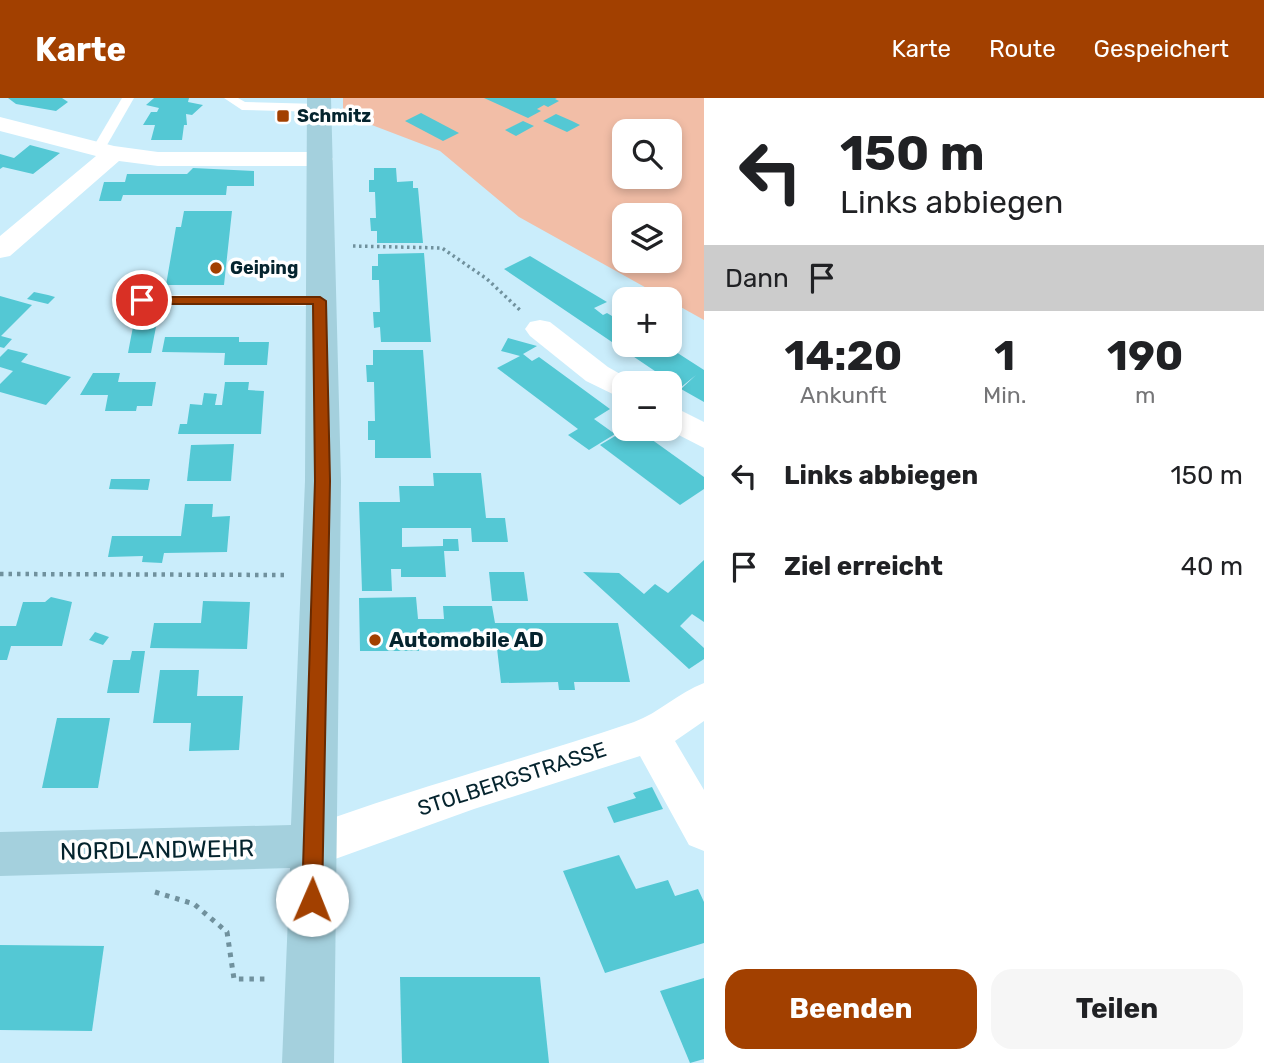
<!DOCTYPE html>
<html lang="de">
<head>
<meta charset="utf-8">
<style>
	body { margin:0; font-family:Rubik,sans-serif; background:#f6f6f6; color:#202124; height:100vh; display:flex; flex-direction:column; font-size:26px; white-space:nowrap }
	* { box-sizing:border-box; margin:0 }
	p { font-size:23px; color:#757577 }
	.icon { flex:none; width:38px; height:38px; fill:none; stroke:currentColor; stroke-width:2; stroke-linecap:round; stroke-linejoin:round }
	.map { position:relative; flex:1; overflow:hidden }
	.panel { display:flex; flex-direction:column; background:#fff; width:560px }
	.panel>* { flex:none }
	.banner { background:#fff; color:#202124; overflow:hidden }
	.controls { position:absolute; left:612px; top:21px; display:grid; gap:14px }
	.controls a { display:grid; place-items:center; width:70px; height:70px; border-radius:14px; background:#fff; box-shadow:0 4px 10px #0003; font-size:35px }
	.pin { position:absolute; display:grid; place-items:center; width:60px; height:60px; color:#fff; margin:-30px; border:4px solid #fff; border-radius:50%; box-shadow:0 2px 7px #0007 }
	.me { position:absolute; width:77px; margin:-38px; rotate:1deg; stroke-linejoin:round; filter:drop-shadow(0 0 5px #0008) }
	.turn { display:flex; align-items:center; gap:24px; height:147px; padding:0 21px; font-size:32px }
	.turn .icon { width:91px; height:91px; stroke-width:2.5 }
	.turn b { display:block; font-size:49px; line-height:60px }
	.then { display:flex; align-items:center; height:66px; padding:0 21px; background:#0003; gap:14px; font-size:26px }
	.eta { display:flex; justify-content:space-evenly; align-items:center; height:119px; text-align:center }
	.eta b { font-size:42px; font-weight:700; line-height:49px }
	.primary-button { display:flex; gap:14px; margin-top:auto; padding:14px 21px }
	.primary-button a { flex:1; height:80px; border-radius:21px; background:#a24000; color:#fff; font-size:28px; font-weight:700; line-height:80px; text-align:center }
	.primary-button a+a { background:#f6f6f6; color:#202124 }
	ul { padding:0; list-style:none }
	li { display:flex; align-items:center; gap:21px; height:91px; padding:0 21px }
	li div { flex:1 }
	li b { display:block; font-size:26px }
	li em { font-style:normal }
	header { display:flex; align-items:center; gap:42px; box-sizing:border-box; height:98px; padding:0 35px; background:#a24000; color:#fff }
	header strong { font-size:33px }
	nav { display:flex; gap:38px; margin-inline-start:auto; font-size:24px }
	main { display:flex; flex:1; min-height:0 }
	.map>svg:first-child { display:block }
	.green { fill:#f2bea7; fill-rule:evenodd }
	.building { fill:#54c8d4 }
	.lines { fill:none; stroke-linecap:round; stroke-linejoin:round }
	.path-far2 { stroke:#70919d; stroke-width:3.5; stroke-dasharray:2.5 3.5; stroke-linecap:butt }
	.path-far1 { stroke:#70919d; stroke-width:4.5; stroke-dasharray:3.5 5; stroke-linecap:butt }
	.path { stroke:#70919d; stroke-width:5; stroke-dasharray:4.5 6; stroke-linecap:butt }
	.lane { fill:#fff; fill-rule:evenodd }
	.street { fill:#fff; fill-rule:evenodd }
	.secondary { fill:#a4d0dd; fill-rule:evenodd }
	.route { fill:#a24000; stroke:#692a00; stroke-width:2 }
	.poi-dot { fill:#a24000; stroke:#fff; stroke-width:2.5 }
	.labels { text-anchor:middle; stroke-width:7; stroke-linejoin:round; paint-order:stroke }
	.far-poi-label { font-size:18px; font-weight:bold; fill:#05242e; stroke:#fff; text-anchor:start }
	.poi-label { font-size:21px; font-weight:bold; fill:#05242e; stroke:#fff; text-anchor:start }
	.street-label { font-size:21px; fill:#05242e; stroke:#fff }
	.near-street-label { font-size:24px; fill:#05242e; stroke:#fff }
</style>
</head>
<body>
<header>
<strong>Karte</strong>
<nav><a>Karte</a><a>Route</a><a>Gespeichert</a></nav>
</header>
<main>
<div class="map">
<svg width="704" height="965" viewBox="0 0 704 965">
	<rect width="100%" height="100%" fill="#caedfb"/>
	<path class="green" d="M343,0H704V222L519,119L440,53L343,16ZM625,33H670V79H625ZM625,117H670V163H625Z"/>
	<g class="building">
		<polygon points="8,0 62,0 68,4 56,13 16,6"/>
		<polygon points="154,0 189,0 188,4 203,7 192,17 186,16 187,27 184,27 182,42 151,42 155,27 143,27 151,14 157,14 159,10 146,7"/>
		<polygon points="484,0 557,0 555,1 559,3 548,9 544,7 537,11 541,13 528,20"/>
		<polygon points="421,15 459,35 443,43 405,23"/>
		<polygon points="556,16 572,23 580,27 567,34 543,23"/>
		<polygon points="523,23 534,28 516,38 505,32"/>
		<polygon points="30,47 60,55 33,76 3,69 0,71 0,56 14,60"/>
		<polygon points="193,70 254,73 254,88 227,88 226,97 123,97 121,103 99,103 104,84 125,84 127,76 187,76"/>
		<polygon points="374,70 396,70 397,84 413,83 413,90 418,90 423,145 377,145 377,133 371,133 370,120 376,120 375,94 369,94 369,82 374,82"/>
		<polygon points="184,113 232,113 224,187 166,187 176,129 181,129"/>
		<polygon points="424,155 431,244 381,244 380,229 374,230 373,214 380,214 379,182 372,182 372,168 378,168 378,156"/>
		<polygon points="530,158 607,204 594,210 603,217 607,215 617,221 625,216 625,247 670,245 679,251 676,254 704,272 704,304 681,291 696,277 680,290 504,171"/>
		<polygon points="34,194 48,197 55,199 48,206 27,201"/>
		<polygon points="0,198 32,207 1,238 12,241 4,250 0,249"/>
		<polygon points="135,218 158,218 151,255 128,255"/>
		<polygon points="165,239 239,239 239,244 269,244 267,267 224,267 225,255 162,254"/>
		<polygon points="508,240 537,248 523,256 532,263 539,259 610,311 594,321 615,336 589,352 568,337 578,331 497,270 520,258 501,253"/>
		<polygon points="8,251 28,256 21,264 71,279 46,307 0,294 0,286 13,273 0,269 0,259"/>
		<polygon points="373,252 423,252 431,360 375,360 375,342 368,342 368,323 375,323 374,284 367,284 366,267 373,267"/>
		<polygon points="93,275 120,275 118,284 156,284 152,308 137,308 136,313 105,313 108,297 80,297"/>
		<polygon points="225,284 249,284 248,292 264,293 261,336 178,336 180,326 187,326 190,306 202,307 204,295 217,296 215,307 222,307"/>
		<polygon points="627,331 637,331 704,379 704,391 680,407 600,347"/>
		<polygon points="234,346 231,383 187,383 191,347"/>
		<polygon points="433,375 481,375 486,420 505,420 508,444 472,444 471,430 402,430 402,449 443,448 443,441 458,441 459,453 444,453 446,479 401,479 401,471 391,471 392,493 362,493 359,404 400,404 399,388 434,388"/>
		<polygon points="111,381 150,381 148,392 109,391"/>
		<polygon points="185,406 213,406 212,419 230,418 227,454 164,455 162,465 142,464 143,458 108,459 112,438 181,438"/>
		<polygon points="704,462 704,524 692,516 680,528 704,550 704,561 689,571 583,474 619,475 644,496 655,486 668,495"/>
		<polygon points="489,474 524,474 528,503 492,503"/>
		<polygon points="51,499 72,504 62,548 11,548 7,562 0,562 0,528 16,528 23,504 45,504"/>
		<polygon points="416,499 418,521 444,521 443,508 492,508 495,525 618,525 630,584 574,584 575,592 559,592 558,584 501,585 495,533 445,534 446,548 419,549 419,553 360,553 359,500"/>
		<polygon points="203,503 250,504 247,551 150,550 154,525 201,525"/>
		<polygon points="95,534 109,539 103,547 89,542"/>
		<polygon points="132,553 145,553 139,595 107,595 113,562 130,562"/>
		<polygon points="160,572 199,572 197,598 243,598 239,652 189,653 191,625 153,625"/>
		<polygon points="57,620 110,620 98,690 42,690"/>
		<polygon points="652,689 663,711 614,725 607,709 636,700 633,695"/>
		<polygon points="619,757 636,791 668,782 675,798 698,791 704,804 704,845 605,875 563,773"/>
		<polygon points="0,847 104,848 92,933 0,932"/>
		<polygon points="400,879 540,879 549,965 402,965"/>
		<polygon points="704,880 704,961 690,965 660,893"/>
	</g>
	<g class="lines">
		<polyline class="path-far2" points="353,148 442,150 487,181 521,213"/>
		<polyline class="path-far1" points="0,476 284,477"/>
		<polyline class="path" points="155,794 194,806 227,834 234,881 268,881"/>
		<g class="lane">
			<polygon points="122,0 134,0 103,54 93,54 92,51"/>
			<polygon points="224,0 238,0 245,4 319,6 325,10 319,14 242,12"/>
			<polygon points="142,197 320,198 328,203 320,208 137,205 137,199"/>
		</g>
		<g class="street">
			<polygon points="0,19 114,48 158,54 321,54 330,56 333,61 330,66 321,68 158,68 119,63 10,158 0,160 0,138 96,58 0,33"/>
			<polygon points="540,222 550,224 608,269 636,285 625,285 625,302 586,283 530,238 525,231 530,224"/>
			<polygon points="670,307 704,324 704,350 667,331 670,331"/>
			<path d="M704,585V623L675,643L704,692V753L689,747L640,658L474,711L313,769L297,763L291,748L297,733C408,691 522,662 634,624C659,615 679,594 704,585Z"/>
		</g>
		<polygon class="secondary" points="307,0 331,0 341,383 334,965 282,965 290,770 0,778 0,734 291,727 305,383"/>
	</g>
	<polygon class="route" points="138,199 320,199 326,203 330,383 322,802 319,808 312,811 305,808 302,802 315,383 313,206 142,206 138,205"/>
	<g class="poi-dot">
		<rect x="276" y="11" width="14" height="14" rx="3.5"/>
		<circle cx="216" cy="170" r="7"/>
		<circle cx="375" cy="542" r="7"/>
	</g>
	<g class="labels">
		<g class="far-poi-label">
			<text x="297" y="24">Schmitz</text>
			<text x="230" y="176">Geiping</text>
		</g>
		<g class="poi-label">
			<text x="389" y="549">Automobile AD</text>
		</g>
		<g class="street-label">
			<text transform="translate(512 681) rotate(-18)" y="7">STOLBERGSTRASSE</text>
		</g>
		<g class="near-street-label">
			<text transform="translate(157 752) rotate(-1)" y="8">NORDLANDWEHR</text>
		</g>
	</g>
</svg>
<div class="controls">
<a><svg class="icon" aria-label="search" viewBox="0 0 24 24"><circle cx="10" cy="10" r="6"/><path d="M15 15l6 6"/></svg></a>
<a><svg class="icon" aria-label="layers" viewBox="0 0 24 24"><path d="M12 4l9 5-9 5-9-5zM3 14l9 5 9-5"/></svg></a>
<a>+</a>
<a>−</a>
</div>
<div class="pin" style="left:142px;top:202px;background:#d93025"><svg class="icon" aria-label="arrive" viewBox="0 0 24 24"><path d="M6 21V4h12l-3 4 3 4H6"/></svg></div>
<svg class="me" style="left:312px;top:802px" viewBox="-20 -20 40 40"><circle r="19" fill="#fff"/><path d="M0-13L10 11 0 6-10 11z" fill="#a24000"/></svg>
</div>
<section class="panel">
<div class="banner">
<div class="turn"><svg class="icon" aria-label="left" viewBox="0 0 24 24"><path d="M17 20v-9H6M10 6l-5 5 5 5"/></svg><div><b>150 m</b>Links abbiegen</div></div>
<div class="then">Dann<svg class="icon" aria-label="arrive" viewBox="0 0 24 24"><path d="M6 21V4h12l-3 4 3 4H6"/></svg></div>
</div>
<div class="eta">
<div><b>14:20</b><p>Ankunft</p></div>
<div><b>1</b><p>Min.</p></div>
<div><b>190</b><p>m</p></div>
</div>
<ul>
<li><svg class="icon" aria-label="left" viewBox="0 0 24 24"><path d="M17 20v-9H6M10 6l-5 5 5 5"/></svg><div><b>Links abbiegen</b></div><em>150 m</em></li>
<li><svg class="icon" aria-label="arrive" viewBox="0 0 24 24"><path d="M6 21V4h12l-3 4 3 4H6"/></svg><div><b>Ziel erreicht</b></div><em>40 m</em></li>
</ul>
<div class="primary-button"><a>Beenden</a><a>Teilen</a></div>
</section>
</main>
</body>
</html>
